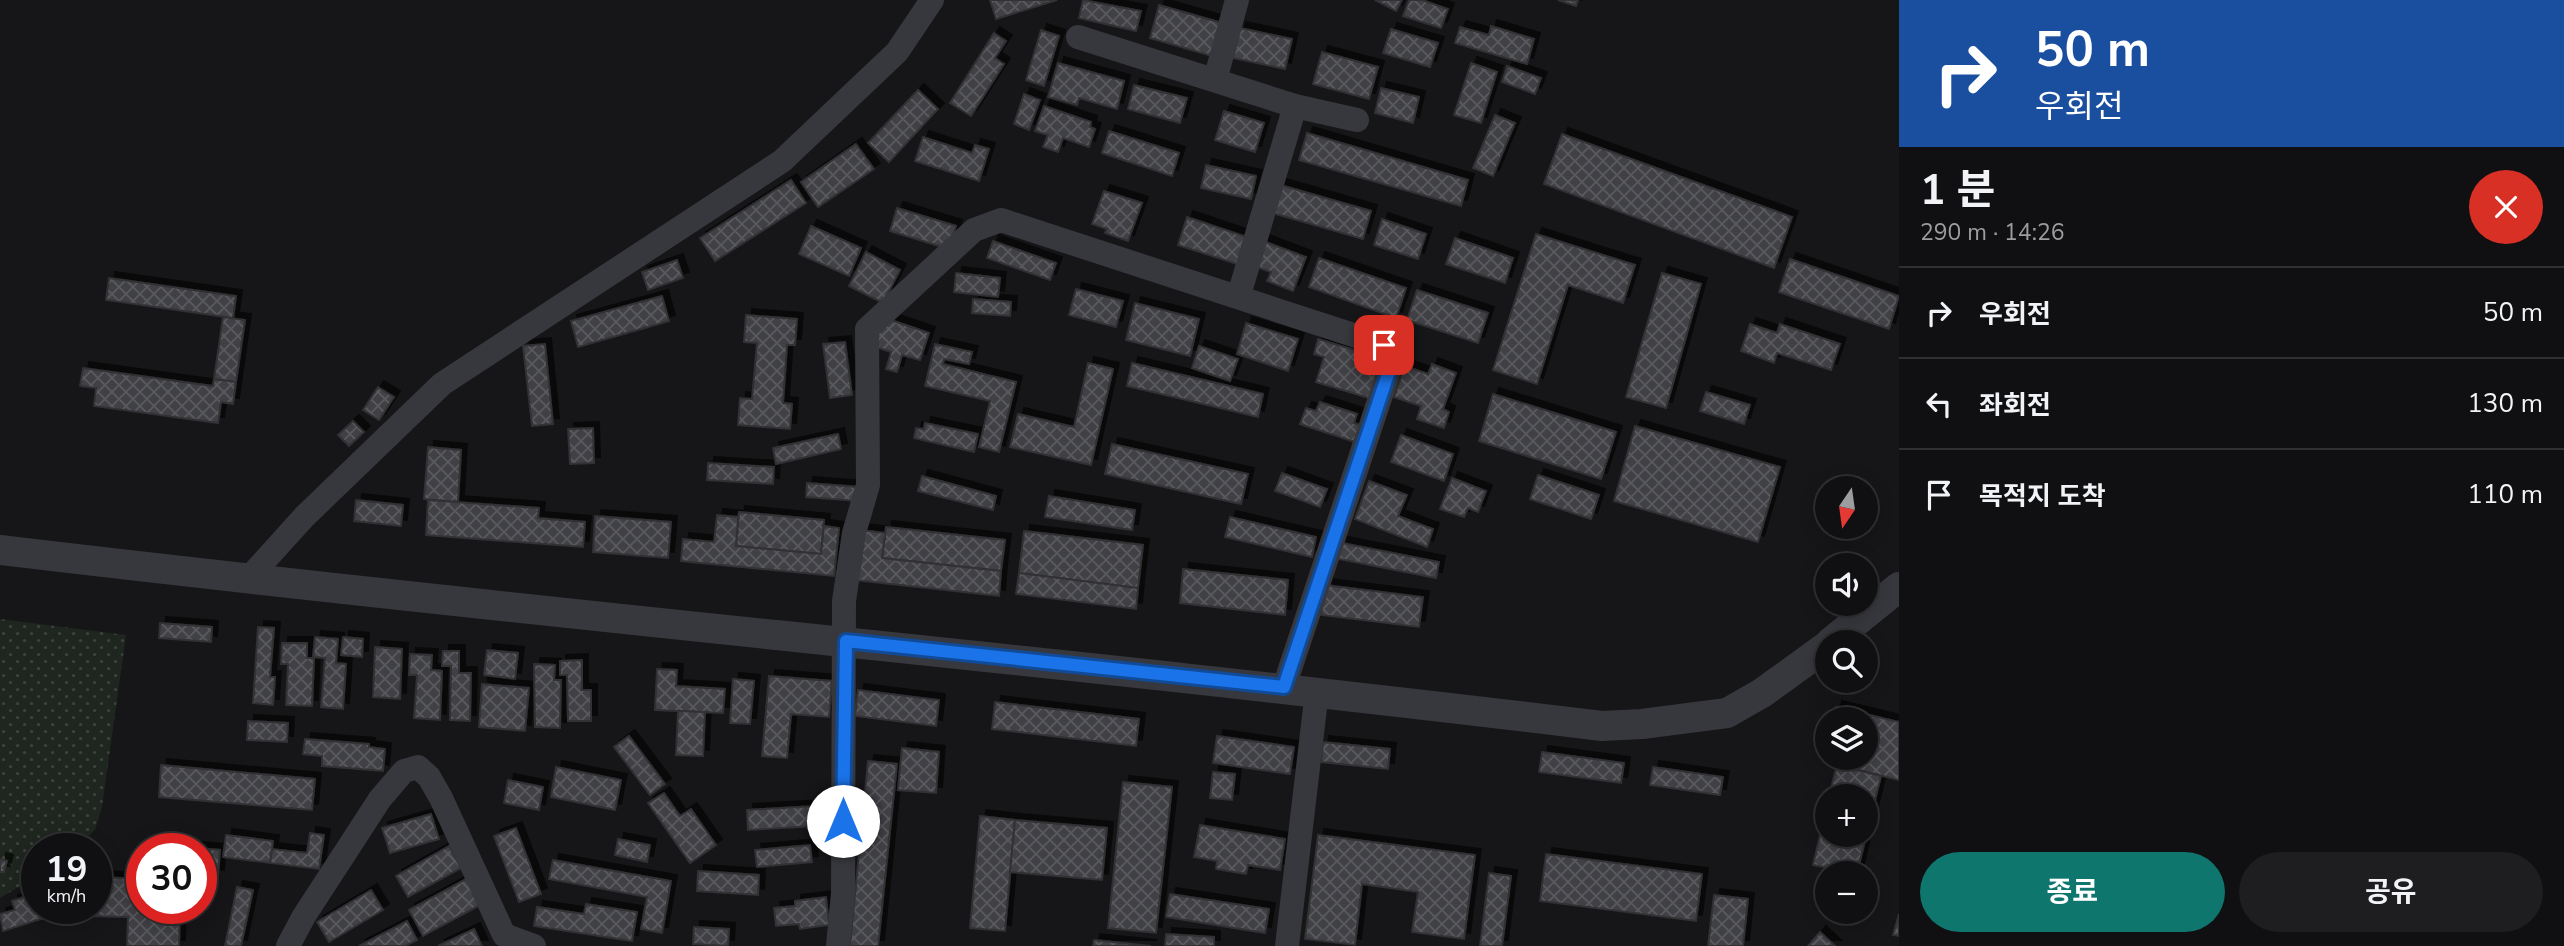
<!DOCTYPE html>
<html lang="ko">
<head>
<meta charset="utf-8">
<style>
	body { margin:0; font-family:"Nunito Sans","Noto Sans KR",sans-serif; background:#1e1e20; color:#f1f3f6; height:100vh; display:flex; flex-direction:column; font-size:26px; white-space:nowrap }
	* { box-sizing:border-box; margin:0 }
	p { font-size:23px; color:#9c9d9f }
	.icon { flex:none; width:38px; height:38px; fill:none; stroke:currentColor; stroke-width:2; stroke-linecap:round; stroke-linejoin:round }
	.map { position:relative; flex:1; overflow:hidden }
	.details { display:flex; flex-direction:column; background:#101012; width:665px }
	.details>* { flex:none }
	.top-card { background:#1a4fa0; color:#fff; overflow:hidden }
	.needle { width:46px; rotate:193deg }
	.fabs { position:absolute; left:1815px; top:476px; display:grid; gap:14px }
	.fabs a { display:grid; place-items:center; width:63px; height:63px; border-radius:50%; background:#101012; box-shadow:0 4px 18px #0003,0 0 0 2px #303032; font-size:35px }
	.speed { position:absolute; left:21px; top:833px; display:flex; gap:14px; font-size:35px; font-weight:700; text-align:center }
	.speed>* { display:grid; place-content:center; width:91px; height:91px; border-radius:50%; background:#101012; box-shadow:0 4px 18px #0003,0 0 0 2px #303032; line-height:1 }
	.speed small { font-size:18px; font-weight:400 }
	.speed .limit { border:10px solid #d22; background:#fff; color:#111 }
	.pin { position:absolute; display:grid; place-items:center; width:60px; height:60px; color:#fff; margin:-30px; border-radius:14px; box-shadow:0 4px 10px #0006 }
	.me { position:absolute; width:77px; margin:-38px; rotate:0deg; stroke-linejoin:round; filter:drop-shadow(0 0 5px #0008) }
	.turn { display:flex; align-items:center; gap:24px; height:147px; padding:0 21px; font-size:32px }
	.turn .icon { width:91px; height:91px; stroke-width:2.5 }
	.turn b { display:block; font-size:49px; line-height:60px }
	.round { display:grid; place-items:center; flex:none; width:74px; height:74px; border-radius:37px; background:#1e1e20 }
	.headline { display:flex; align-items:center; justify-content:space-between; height:119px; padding:0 21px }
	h1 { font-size:42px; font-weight:700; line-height:52px }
	.primary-button { display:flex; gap:14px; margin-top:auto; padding:14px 21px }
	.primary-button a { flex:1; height:80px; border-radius:42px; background:#0f766e; color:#fff; font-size:28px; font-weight:700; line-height:80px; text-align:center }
	.primary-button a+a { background:#1e1e20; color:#f1f3f6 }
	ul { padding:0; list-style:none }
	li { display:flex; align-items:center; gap:21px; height:91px; padding:0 21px; border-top:2px solid #303032 }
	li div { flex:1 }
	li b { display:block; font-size:26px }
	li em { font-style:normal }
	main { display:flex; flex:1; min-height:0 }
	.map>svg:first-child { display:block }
	.green { fill:url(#green-dots) }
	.building { fill:url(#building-cross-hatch); stroke:#303034; stroke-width:2; filter:url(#shadow) }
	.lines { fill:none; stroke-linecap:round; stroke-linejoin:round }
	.minor { stroke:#37383d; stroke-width:24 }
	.tertiary { stroke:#37383d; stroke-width:30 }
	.route-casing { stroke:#114b97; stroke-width:18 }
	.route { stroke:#1a73e8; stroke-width:12 }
</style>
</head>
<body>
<main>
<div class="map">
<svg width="1899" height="946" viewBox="0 0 1899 946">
	<defs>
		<pattern id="green-dots" width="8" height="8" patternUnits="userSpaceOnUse" patternTransform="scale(1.75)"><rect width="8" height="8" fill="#1e261f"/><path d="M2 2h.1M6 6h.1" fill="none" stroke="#3c433d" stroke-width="1.8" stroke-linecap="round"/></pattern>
		<pattern id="building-cross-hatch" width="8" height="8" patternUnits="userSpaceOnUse" patternTransform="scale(1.75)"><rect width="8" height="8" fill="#404145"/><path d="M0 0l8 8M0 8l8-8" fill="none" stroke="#595a5e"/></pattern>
		<filter id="shadow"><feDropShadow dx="6" dy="-6" stdDeviation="0" flood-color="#0009"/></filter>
	</defs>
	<rect width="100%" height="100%" fill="#161618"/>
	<polygon class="green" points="0,619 126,635 102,807 95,830 74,849 37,849 37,876 0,898"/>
	<g class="building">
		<polygon points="990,0 1057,0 996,19"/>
		<polygon points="1083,0 1141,11 1136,31 1079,18"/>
		<polygon points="1375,0 1402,0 1396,11"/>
		<polygon points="1409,0 1422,0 1448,9 1441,28 1403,16"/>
		<polygon points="1558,0 1578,0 1576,6"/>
		<polygon points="1159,5 1222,23 1212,56 1150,38"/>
		<polygon points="1491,26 1534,39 1527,64 1455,43 1460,27 1489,35"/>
		<polygon points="1240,28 1292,39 1285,69 1233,58"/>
		<polygon points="1391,29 1438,43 1430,67 1383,53"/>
		<polygon points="1041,30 1059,36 1044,86 1026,80"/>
		<polygon points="994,33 1006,41 995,58 1004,64 971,116 950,103"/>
		<polygon points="1322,52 1378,67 1369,99 1313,84"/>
		<polygon points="1058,63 1124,81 1117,109 1079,98 1077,105 1048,97"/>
		<polygon points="1471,63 1497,72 1481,123 1454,115"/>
		<polygon points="1507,66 1541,78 1535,94 1502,82"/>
		<polygon points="1134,85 1187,98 1180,123 1128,109"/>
		<polygon points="1381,88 1419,97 1413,123 1375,113"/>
		<polygon points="918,90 938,109 889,162 868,143"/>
		<polygon points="1024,94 1040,100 1029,130 1014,124"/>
		<polygon points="1044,106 1091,122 1090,127 1095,129 1089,147 1063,138 1058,152 1043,147 1048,135 1035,131"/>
		<polygon points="1224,111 1264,123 1255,152 1215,140"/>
		<polygon points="1495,115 1515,123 1493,176 1473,168"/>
		<polygon points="1109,131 1179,153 1172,176 1102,153"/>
		<polygon points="1307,133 1468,180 1461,206 1299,160"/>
		<polygon points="1562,134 1792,217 1774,268 1544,184"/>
		<polygon points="923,137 972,153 975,145 989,149 979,181 915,161"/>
		<polygon points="856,144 874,169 818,207 801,182"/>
		<polygon points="1206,165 1256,176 1251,199 1201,188"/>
		<polygon points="791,180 806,203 715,261 700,238"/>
		<polygon points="1277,184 1371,211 1363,239 1269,212"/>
		<polygon points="1104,191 1142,203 1128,241 1105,233 1107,229 1092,224"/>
		<polygon points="897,208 956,226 949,249 890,231"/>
		<polygon points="1187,217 1247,237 1237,264 1178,245"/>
		<polygon points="1382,219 1426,234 1418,259 1374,245"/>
		<polygon points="811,226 861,248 849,276 799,254"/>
		<polygon points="1536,234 1635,265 1623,303 1568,285 1537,384 1493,370"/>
		<polygon points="1455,238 1513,258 1505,283 1446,264"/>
		<polygon points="993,241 1056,263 1050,280 987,258"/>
		<polygon points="1263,241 1306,257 1293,291 1267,281 1271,272 1254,266"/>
		<polygon points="866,252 900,270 883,303 849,286"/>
		<polygon points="1319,258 1406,288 1396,318 1309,287"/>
		<polygon points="1790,259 1899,296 1889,329 1779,292"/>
		<polygon points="677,260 683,278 648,290 642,272"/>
		<polygon points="956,273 1000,278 998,297 954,292"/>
		<polygon points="1662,273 1701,284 1666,408 1626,397"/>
		<polygon points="109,278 236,296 233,318 106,300"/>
		<polygon points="1076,289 1123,301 1116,327 1069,315"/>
		<polygon points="1417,290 1488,313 1478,343 1407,320"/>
		<polygon points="662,296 669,321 578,347 571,321"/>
		<polygon points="973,299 1011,302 1010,316 972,313"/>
		<polygon points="1135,303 1199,319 1190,356 1126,340"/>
		<polygon points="746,315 797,319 795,345 787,345 783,403 792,404 790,429 738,425 740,398 752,399 757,343 744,342"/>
		<polygon points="223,317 245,320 236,382 214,379"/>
		<polygon points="888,319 929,333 920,360 902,355 897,372 886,369 891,352 873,346 880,326"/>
		<polygon points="1246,323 1298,339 1288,371 1237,354"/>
		<polygon points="1750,324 1777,333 1780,324 1840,344 1831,370 1777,353 1774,363 1741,351"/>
		<polygon points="1318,339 1358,351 1356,356 1383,364 1372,399 1316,382 1324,357 1314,354"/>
		<polygon points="845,342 852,395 830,398 823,344"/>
		<polygon points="545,344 553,424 532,426 523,346"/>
		<polygon points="935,344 972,352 969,364 944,359 943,364 1016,382 999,452 979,447 990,401 925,386"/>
		<polygon points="1199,346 1238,359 1230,381 1192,368"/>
		<polygon points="1088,363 1113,369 1091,465 1010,447 1018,414 1074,427"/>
		<polygon points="1132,363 1263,394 1258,417 1127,386"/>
		<polygon points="1432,364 1456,373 1443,409 1449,412 1444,428 1417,419 1421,406 1394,397 1405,366 1428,374"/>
		<polygon points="83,368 213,386 214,379 236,382 233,404 221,402 218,423 94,406 96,388 80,386"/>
		<polygon points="378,387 394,397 379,420 363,410"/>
		<polygon points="1706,392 1750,405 1744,424 1700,411"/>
		<polygon points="1493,394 1616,432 1601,479 1479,441"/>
		<polygon points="1320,402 1357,414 1354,423 1363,426 1358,443 1300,424 1306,408 1316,411"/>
		<polygon points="353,421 364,432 349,446 338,435"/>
		<polygon points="925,423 978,434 974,452 914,438 916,428 924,429"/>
		<polygon points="1635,426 1780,467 1758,542 1614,501"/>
		<polygon points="593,428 594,463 570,464 568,429"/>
		<polygon points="838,434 841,449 776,464 773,448"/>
		<polygon points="1401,435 1453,454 1444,481 1391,462"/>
		<polygon points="1112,444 1248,474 1241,504 1105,474"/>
		<polygon points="428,447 461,450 458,502 424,499"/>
		<polygon points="708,463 774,467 773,484 707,480"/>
		<polygon points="1282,473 1327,489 1320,507 1275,491"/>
		<polygon points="1538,475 1599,495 1591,519 1530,499"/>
		<polygon points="922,476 996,496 993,510 918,491"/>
		<polygon points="1452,478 1486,491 1478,512 1468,508 1464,517 1440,509"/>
		<polygon points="1369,481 1407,495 1398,516 1433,529 1427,547 1355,519"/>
		<polygon points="807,483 859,487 858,501 806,497"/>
		<polygon points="1049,496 1135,510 1132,530 1045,517"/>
		<polygon points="356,500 403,505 401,526 354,521"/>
		<polygon points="428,500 539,508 538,518 585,522 583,547 426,535"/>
		<polygon points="739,512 824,520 821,554 736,546"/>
		<polygon points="717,515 738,517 736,546 821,554 824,526 839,528 834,576 681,561 683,539 714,542"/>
		<polygon points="595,516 671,522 668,558 593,552"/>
		<polygon points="1230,517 1316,537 1312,557 1225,537"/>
		<polygon points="886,527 1005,540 1001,571 882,558"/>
		<polygon points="861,530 885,533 882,558 1001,571 999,596 855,580"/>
		<polygon points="1024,531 1143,545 1138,588 1019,573"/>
		<polygon points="1337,542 1439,562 1436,578 1334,558"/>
		<polygon points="1183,569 1288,580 1285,615 1180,603"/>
		<polygon points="1019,573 1138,588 1136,609 1016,594"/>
		<polygon points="1325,585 1423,597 1419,627 1321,615"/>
		<polygon points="160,623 212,627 211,642 159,638"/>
		<polygon points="258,627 274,628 270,677 275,677 273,705 253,703"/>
		<polygon points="315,637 338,639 336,663 346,664 343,709 321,707 325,658 313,657"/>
		<polygon points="343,637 363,639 362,657 341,655"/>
		<polygon points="282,643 307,643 307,658 314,658 312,706 286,705 288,664 281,664"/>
		<polygon points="375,647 402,649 400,699 373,697"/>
		<polygon points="487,650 518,653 515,679 484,675"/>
		<polygon points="443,651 459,651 459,673 471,673 470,721 450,720 451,666 442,666"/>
		<polygon points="410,654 432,655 431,670 442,671 440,720 414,718 417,675 409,675"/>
		<polygon points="582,660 582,690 591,690 591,721 568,721 567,675 560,675 560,661"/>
		<polygon points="534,664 555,665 554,680 561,680 560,728 535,727"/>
		<polygon points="657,669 677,670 676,686 725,689 723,713 655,710"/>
		<polygon points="769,676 832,681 829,717 791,714 787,758 762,756"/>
		<polygon points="733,679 754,681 750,724 730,723"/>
		<polygon points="482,684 529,688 525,731 479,727"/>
		<polygon points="858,690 939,700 936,726 855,716"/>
		<polygon points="995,702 1139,719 1136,746 992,729"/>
		<polygon points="1836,707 1899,722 1899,780 1823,761 1827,743 1827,758 1866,758 1866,719 1833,719"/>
		<polygon points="678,711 705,712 703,756 676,755"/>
		<polygon points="248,721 288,723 287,742 247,740"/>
		<polygon points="629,736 665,784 650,795 614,747"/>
		<polygon points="1217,736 1294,747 1290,774 1213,763"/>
		<polygon points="305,739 369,744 369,747 385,749 383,771 322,766 322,756 303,754"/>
		<polygon points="1323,742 1390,749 1388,769 1321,762"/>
		<polygon points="902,748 939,752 936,793 898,790"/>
		<polygon points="1542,752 1624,763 1621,783 1539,772"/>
		<polygon points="868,761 897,764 878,946 850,946"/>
		<polygon points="161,765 315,779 312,810 159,797"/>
		<polygon points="1837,765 1881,776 1857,873 1813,865 1827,806 1827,835 1866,835 1866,796 1829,796"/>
		<polygon points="556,767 621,780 615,810 551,797"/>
		<polygon points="1653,767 1723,777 1720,795 1650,785"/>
		<polygon points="1213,772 1235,774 1232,800 1210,798"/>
		<polygon points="508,780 543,787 539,810 504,803"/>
		<polygon points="1123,782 1172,787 1156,933 1108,928"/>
		<polygon points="664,793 680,816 691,809 716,845 690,863 648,803"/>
		<polygon points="815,806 816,826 748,830 747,810"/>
		<polygon points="431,814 439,839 390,853 382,828"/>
		<polygon points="980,816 1015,820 1005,931 970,928"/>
		<polygon points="1015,820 1107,828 1102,880 1010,872"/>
		<polygon points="1200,825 1285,839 1280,870 1248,865 1246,874 1216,869 1217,861 1194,857"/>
		<polygon points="516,828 541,894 519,902 494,836"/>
		<polygon points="310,833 324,835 319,869 270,863 272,849 307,853"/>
		<polygon points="226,835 273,841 270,863 223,857"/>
		<polygon points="1318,835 1475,855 1464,939 1412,932 1418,892 1362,884 1355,945 1305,939"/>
		<polygon points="618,839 650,845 647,862 615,855"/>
		<polygon points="160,845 220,850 218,876 201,874 201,849 160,849"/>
		<polygon points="810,845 812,862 757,867 755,850"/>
		<polygon points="449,846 461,868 408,897 396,876"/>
		<polygon points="1546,854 1702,874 1696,921 1540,901"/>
		<polygon points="0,859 7,861 4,872 0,872"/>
		<polygon points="553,860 671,881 662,933 641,929 647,897 549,879"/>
		<polygon points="698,871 759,875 758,895 697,891"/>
		<polygon points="1489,873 1511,876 1502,946 1480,946"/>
		<polygon points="96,877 142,879 142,908 180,908 179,946 127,946 128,917 82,916 83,908 96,908"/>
		<polygon points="466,879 480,905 423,936 409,910"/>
		<polygon points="237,887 253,890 241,946 225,946"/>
		<polygon points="371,890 383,910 329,942 317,922"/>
		<polygon points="37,893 37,908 62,908 63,912 3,931 0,914 15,910 12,901"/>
		<polygon points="1170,894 1269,909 1265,933 1166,917"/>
		<polygon points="1714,895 1748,899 1743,946 1708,946"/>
		<polygon points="826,897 829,925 800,929 799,924 776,926 774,908 795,906 795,901"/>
		<polygon points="586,904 637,912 632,941 534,926 537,907 584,914"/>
		<polygon points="1899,914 1899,936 1893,935"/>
		<polygon points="407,921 417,940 405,946 359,946"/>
		<polygon points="694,927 729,929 728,946 693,944"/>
		<polygon points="474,929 482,946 438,946"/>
		<polygon points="1820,932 1835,946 1808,946"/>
		<polygon points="1166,934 1214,937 1214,946 1165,946"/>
		<polygon points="1094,940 1151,946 1093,946"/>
	</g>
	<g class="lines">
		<g class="minor">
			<polyline points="1078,37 1295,106 1357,120"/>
			<polyline points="1215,80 1237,0"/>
			<polyline points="1239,295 1295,106"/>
			<polyline points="247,580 304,517 442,384 782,161 897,52 932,0"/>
			<polyline points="288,946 304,916 380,799 404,771 418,767 429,777 441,798 504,935 534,946"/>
			<polyline points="838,946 843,893 844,601 854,533 868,485 867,329 974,230 1001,220 1384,345 1391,365 1284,687"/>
			<polyline points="1287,946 1317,691"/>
		</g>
		<g class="tertiary">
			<path d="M0,550C533,614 1069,661 1602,726L1642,724L1727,713L1762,693L1827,646"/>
			<polyline points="1831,642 1899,587"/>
		</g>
	</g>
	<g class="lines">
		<g class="route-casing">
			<polyline id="route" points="843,821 846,641 1284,687 1391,365 1384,345"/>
		</g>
		<use href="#route" class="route"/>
	</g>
</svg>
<div class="fabs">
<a><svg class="needle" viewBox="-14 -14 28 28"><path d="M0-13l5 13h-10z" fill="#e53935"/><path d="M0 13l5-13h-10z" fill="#9c9d9f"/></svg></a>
<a><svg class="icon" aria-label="sound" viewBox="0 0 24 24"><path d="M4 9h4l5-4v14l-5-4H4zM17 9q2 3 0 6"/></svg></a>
<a><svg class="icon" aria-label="search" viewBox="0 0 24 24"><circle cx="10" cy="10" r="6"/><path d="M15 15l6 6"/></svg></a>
<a><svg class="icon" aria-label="layers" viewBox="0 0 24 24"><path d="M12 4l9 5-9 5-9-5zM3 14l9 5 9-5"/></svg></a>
<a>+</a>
<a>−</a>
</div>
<div class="speed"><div>19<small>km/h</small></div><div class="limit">30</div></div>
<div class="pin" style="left:1384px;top:345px;background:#d93025"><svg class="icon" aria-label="arrive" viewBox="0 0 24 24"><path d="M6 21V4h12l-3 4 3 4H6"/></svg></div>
<svg class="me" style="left:843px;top:821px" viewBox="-20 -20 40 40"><circle r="19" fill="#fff"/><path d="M0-13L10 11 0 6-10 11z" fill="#1a73e8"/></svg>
</div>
<section class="details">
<div class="top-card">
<div class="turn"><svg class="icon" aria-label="right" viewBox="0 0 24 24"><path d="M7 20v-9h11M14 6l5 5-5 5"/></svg><div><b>50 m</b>우회전</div></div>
</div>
<div class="headline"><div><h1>1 분</h1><p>290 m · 14:26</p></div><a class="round" style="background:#d93025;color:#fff"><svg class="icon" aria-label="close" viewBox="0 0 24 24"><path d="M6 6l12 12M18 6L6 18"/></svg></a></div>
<ul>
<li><svg class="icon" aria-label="right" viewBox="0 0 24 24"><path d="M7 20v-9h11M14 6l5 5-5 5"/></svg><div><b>우회전</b></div><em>50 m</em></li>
<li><svg class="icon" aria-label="left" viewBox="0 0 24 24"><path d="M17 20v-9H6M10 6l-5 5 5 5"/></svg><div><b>좌회전</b></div><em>130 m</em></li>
<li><svg class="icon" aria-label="arrive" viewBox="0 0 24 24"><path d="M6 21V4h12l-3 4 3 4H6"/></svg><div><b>목적지 도착</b></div><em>110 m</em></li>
</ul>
<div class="primary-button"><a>종료</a><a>공유</a></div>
</section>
</main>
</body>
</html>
